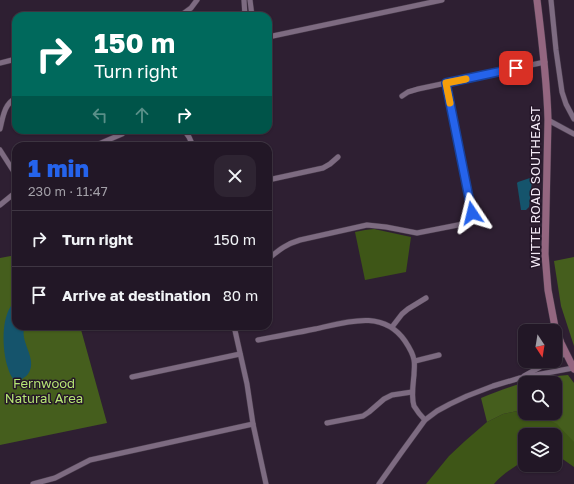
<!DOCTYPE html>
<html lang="en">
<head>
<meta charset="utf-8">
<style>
	body { margin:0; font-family:"Golos Text",sans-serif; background:#2e2432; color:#f1f3f6; height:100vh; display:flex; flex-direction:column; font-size:15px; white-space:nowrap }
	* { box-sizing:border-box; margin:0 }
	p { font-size:13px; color:#a29fa7 }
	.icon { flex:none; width:22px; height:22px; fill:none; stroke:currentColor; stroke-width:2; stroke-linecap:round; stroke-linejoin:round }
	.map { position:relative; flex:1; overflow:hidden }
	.side { position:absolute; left:12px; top:142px; width:260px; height:188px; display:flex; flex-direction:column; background:#221726; border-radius:12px; box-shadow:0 1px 3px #0004,0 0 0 1px #3f3643 }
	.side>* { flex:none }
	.top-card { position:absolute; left:12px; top:12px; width:260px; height:122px; border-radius:12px; box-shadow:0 1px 3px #0004,0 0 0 1px #3f3643; background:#00695c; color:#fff; overflow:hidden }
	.needle { width:26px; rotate:168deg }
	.fabs { position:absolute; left:518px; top:324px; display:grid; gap:8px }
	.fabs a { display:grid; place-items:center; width:44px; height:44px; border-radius:8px; background:#221726; box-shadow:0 1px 3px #0004,0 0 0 1px #3f3643; font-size:20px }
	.pin { position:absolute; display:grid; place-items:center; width:34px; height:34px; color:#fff; margin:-17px; border-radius:8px; box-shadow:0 2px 6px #0006 }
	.me { position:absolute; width:44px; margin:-22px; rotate:350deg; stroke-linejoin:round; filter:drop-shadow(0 0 3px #0008) }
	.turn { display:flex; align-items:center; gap:14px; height:84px; padding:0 16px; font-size:18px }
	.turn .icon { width:52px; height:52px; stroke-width:2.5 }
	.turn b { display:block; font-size:28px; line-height:34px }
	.lanes { display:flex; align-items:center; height:38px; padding:0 16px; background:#0003; justify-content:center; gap:20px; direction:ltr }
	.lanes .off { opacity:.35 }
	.round { display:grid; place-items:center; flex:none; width:42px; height:42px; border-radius:12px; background:#2e2432 }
	.head { display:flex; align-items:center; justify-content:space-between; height:68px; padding:0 16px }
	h1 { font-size:24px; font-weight:800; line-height:30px; color:#2563eb }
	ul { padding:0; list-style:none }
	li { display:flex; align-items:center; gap:12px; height:56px; padding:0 16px; border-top:1px solid #3f3643 }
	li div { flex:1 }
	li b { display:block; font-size:15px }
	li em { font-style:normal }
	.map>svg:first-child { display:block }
	.green { fill:#3e5617 }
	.forest { fill:#455e1d; fill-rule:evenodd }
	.water { fill:#15546c }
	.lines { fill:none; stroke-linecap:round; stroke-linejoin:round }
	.street-casing { stroke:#473a4a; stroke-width:6 }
	.secondary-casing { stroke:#473a4a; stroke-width:8 }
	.street { stroke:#7d6b81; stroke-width:5 }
	.secondary { stroke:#946680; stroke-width:7 }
	.route-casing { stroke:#184099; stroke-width:10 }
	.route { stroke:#2563eb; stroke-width:7 }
	.slow { stroke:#f59e0b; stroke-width:7 }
	.labels { text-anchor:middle; stroke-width:3; stroke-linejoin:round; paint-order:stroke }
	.street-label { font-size:13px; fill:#f3e9f6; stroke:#241628 }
	.park-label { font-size:13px; fill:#b6e574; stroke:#241628 }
</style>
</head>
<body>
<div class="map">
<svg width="574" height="484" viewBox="0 0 574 484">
	<rect width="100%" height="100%" fill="#2e1f32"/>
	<g class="green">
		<polygon points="374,229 411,237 406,272 365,280 355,232 365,230"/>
		<path d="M517,411H525V413H546L574,426V467L564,460L555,455V435H525V460C514,467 502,474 494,484H426L449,456L465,441L487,422L503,414Z"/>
	</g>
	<g class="forest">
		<polygon points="16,255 16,326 80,326 107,423 0,445 0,258"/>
		<polygon points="574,257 574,346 561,306 554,261"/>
		<path d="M568,375L574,383V442L557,424L543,417L517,411L503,414L487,422L481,398C510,386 537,377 568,375ZM525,383H555V413H525Z"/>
	</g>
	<g class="water">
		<polygon points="530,178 532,181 529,207 526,210 521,210 517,183 518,182"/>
		<path d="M16,301V326H25C18,341 39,359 28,374C27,376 23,378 21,380L13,379C11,376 9,372 8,368C2,351 0,312 16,301Z"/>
	</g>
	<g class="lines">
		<g class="street-casing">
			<g id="street">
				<polyline points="244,0 245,16"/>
				<polyline points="250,0 252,16"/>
				<polyline points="551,0 556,50 562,92 566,104 574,119"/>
				<polyline points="180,16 191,8 197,0"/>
				<polyline points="268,37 442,0"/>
				<polyline points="0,63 16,59"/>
				<polyline points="402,96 408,92 418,89 545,62"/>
				<polyline points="548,120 574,134"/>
				<path d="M0,129C3,117 4,104 16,98"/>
				<polyline points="184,130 189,137 193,146"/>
				<polyline points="94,146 122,134 127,130"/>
				<polyline points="0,150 16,175"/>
				<polyline points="268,180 323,168 330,164 338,157"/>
				<polyline points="0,205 16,192"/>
				<path d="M268,259C279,250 286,244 300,240L367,225L386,227L417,233L463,224C469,220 472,216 472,209L446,83"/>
				<polyline points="234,326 247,384 253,424 266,484"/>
				<polyline points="392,327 402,314 408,309 426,298"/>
				<path d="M258,340C277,336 296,333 315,329C347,322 383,309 405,341C409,347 413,353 414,360C415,365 414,370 414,375C413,385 411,397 414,406C417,411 421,416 425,420"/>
				<polyline points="555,359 566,353"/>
				<polyline points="415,361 439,355"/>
				<polyline points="524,376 551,361"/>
				<polyline points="132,377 240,354"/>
				<polyline points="327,423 363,416 369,412 384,399 392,395 412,392"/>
				<polyline points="33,484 55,478 90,460 253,424"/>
				<polyline points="379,484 401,453 425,420 437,411 450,404 467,396 493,386 520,378 573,368"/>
			</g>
		</g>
		<g class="secondary-casing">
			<path id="secondary" d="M537,0C542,40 547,80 548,120L545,254L548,290L555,327L561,343L574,369"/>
		</g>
		<use href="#street" class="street"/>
		<use href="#secondary" class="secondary"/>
	</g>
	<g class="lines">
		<g class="route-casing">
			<polyline id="route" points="472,213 446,83 516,68"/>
		</g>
		<use href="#route" class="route"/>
		<polyline class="slow" points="450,103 446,83 466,79"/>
	</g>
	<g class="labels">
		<g class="street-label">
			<text transform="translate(535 187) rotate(-90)" y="5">WITTE ROAD SOUTHEAST</text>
		</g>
		<g class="park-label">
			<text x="44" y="388">Fernwood<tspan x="44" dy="15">Natural Area</tspan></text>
		</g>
	</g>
</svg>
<div class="fabs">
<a><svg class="needle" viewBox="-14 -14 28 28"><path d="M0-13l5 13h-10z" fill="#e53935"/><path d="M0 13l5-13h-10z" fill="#a29fa7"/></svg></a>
<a><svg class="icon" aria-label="search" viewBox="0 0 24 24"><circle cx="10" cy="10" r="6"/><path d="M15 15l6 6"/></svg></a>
<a><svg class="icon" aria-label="layers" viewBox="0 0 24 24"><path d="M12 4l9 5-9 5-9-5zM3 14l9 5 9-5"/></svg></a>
</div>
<div class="pin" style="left:516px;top:68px;background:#d93025"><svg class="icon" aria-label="arrive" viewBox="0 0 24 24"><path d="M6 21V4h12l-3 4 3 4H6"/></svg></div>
<svg class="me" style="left:472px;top:213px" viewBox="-20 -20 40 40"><path d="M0-17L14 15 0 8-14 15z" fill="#2563eb" stroke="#fff" stroke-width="4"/></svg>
<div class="top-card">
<div class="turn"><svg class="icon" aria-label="right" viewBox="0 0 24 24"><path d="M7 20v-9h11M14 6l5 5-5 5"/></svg><div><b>150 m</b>Turn right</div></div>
<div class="lanes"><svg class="icon off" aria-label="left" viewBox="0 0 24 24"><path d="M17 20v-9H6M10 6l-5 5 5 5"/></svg><svg class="icon off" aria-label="ahead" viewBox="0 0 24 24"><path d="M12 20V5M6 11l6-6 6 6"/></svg><svg class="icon" aria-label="right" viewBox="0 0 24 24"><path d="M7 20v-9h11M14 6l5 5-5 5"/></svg></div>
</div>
<section class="side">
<div class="head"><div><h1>1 min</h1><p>230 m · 11:47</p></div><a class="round"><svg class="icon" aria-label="close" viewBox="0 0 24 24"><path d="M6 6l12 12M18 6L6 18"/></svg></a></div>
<ul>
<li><svg class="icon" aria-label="right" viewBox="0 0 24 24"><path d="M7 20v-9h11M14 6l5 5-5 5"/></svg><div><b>Turn right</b></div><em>150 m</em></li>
<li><svg class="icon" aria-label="arrive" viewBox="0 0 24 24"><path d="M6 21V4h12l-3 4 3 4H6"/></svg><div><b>Arrive at destination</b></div><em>80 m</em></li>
</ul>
</section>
</div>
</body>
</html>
